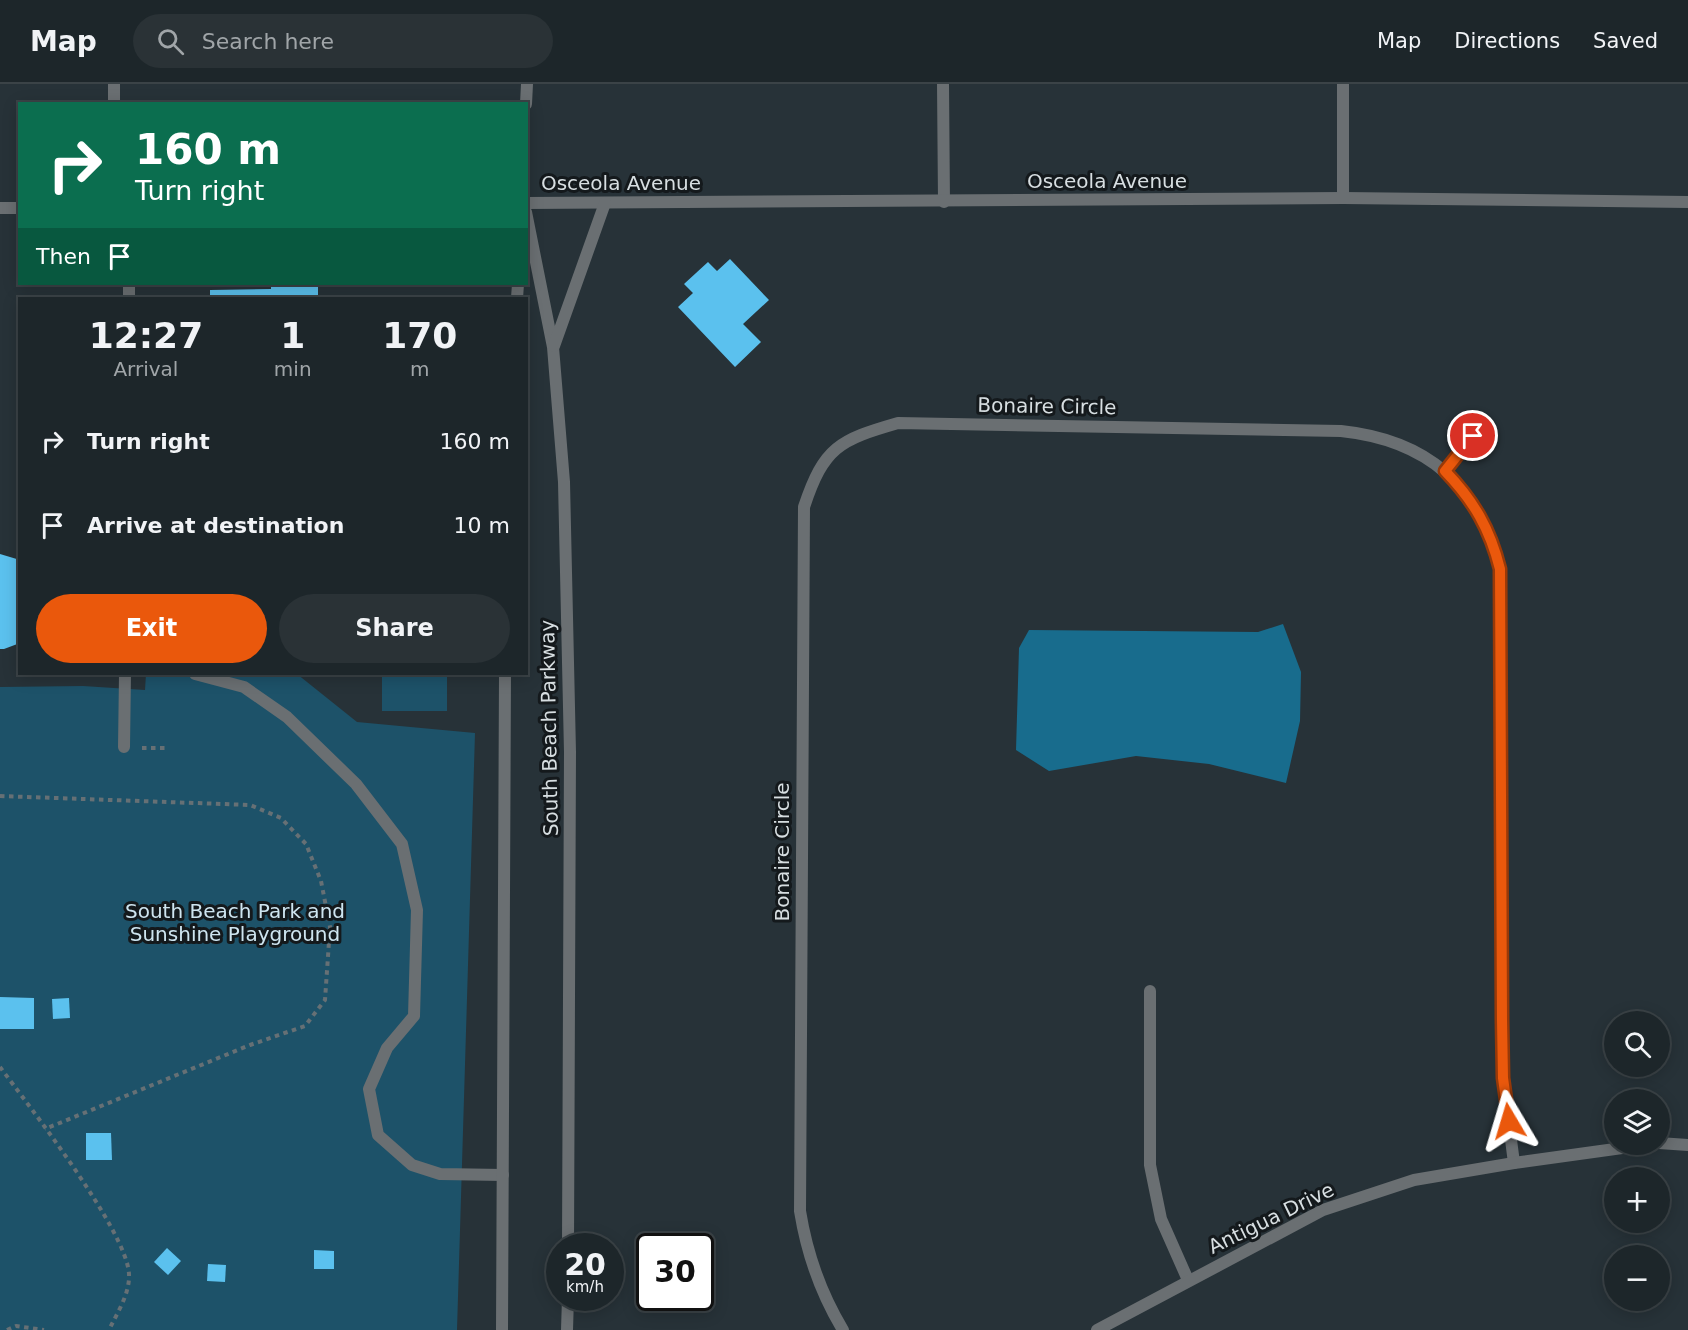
<!DOCTYPE html>
<html lang="en">
<head>
<meta charset="utf-8">
<style>
	body { margin:0; font-family:"DejaVu Sans",sans-serif; background:#2a3236; color:#f1f3f6; height:100vh; display:flex; flex-direction:column; font-size:22px; white-space:nowrap }
	* { box-sizing:border-box; margin:0 }
	p { font-size:20px; color:#a0a5a8 }
	.icon { flex:none; width:33px; height:33px; fill:none; stroke:currentColor; stroke-width:2; stroke-linecap:round; stroke-linejoin:round }
	.map { position:relative; flex:1; overflow:hidden }
	.sheet { position:absolute; left:18px; top:213px; width:510px; height:378px; display:flex; flex-direction:column; background:#1d262a; border-radius:0px; box-shadow:0 3px 15px #0003,0 0 0 2px #3b4347 }
	.sheet>* { flex:none }
	.guide { position:absolute; left:18px; top:18px; width:510px; height:183px; border-radius:0px; box-shadow:0 3px 15px #0003,0 0 0 2px #3b4347; background:#0b6e4f; color:#fff; overflow:hidden }
	.controls { position:absolute; left:1604px; top:927px; display:grid; gap:12px }
	.controls a { display:grid; place-items:center; width:66px; height:66px; border-radius:50%; background:#1d262a; box-shadow:0 3px 15px #0003,0 0 0 2px #3b4347; font-size:30px }
	.speed { position:absolute; left:546px; top:1149px; display:flex; gap:12px; font-size:30px; font-weight:700; text-align:center }
	.speed>* { display:grid; place-content:center; width:78px; height:78px; border-radius:50%; background:#1d262a; box-shadow:0 3px 15px #0003,0 0 0 2px #3b4347; line-height:1 }
	.speed small { font-size:15px; font-weight:400 }
	.speed .limit { border:3px solid #111; border-radius:9px; background:#fff; color:#111 }
	.pin { position:absolute; display:grid; place-items:center; width:51px; height:51px; color:#fff; margin:-26px; border:3px solid #fff; border-radius:50%; box-shadow:0 2px 6px #0007 }
	.me { position:absolute; width:66px; margin:-33px; rotate:353deg; stroke-linejoin:round; filter:drop-shadow(0 0 4px #0008) }
	.turn { display:flex; align-items:center; gap:21px; height:126px; padding:0 18px; font-size:27px }
	.turn .icon { width:78px; height:78px; stroke-width:2.5 }
	.turn b { display:block; font-size:42px; line-height:51px }
	.then { display:flex; align-items:center; height:57px; padding:0 18px; background:#0003; gap:12px; font-size:22px }
	.eta { display:flex; justify-content:space-evenly; align-items:center; height:102px; text-align:center }
	.eta b { font-size:36px; font-weight:600; line-height:42px }
	.action { display:flex; gap:12px; margin-top:auto; padding:12px 18px }
	.action a { flex:1; height:69px; border-radius:36px; background:#ea580c; color:#fff; font-size:24px; font-weight:600; line-height:69px; text-align:center }
	.action a+a { background:#2a3236; color:#f1f3f6 }
	ul { padding:0; list-style:none }
	li { display:flex; align-items:center; gap:18px; height:84px; padding:0 18px }
	li div { flex:1 }
	li b { display:block; font-size:22px }
	li em { font-style:normal }
	header { display:flex; align-items:center; gap:36px; box-sizing:border-box; height:84px; padding:0 30px; background:#1d262a; border-bottom:2px solid #3b4347 }
	header strong { font-size:28px }
	nav { display:flex; gap:33px; margin-inline-start:auto; font-size:21px }
	.search { width:420px; height:54px; background:#2a3236; display:flex; align-items:center; gap:15px; box-sizing:border-box; padding:0 21px; border-radius:33px; color:#a0a5a8; font-size:22px }
	.map>svg:first-child { display:block }
	.green { fill:#1d5269 }
	.water { fill:#186c8d }
	.building { fill:#5bc1ee }
	.lines { fill:none; stroke-linecap:round; stroke-linejoin:round }
	.path { stroke:#667075; stroke-width:4; stroke-dasharray:4.5 4.5; stroke-linecap:butt }
	.service { stroke:#6a6f72; stroke-width:12 }
	.minor { stroke:#6a6f72; stroke-width:12 }
	.tertiary { stroke:#6a6f72; stroke-width:12 }
	.route-casing { stroke:#983908; stroke-width:15 }
	.route { stroke:#ea580c; stroke-width:10 }
	.labels { text-anchor:middle; stroke-width:6; stroke-linejoin:round; paint-order:stroke }
	.street-label { font-size:20px; fill:#d7dee1; stroke:#14191c }
	.park-label { font-size:20px; fill:#cee5f0; stroke:#14191c }
</style>
</head>
<body>
<header>
<strong>Map</strong>
<div class="search"><svg class="icon" aria-label="search" viewBox="0 0 24 24"><circle cx="10" cy="10" r="6"/><path d="M15 15l6 6"/></svg>Search here</div>
<nav><a>Map</a><a>Directions</a><a>Saved</a></nav>
</header>
<div class="map">
<svg width="1688" height="1246" viewBox="0 0 1688 1246">
	<rect width="100%" height="100%" fill="#273238"/>
	<g class="green">
		<polygon points="146,590 297,590 357,638 475,649 457,1246 0,1246 0,603 83,602 145,606"/>
		<rect x="382" y="590" width="65" height="37"/>
	</g>
	<polygon class="water" points="1283,540 1301,588 1300,637 1286,699 1209,680 1136,672 1049,687 1016,666 1019,564 1029,546 1258,548"/>
	<g class="building">
		<polygon points="730,175 769,216 743,240 761,258 735,283 678,223 693,209 684,200 708,178 717,187"/>
		<polygon points="271,200 318,200 318,214 210,214 210,206 271,205"/>
		<polygon points="0,470 20,476 20,559 4,565 0,565"/>
		<polygon points="0,913 34,914 34,945 0,945"/>
		<polygon points="69,914 70,934 53,935 52,915"/>
		<polygon points="86,1049 111,1049 112,1076 86,1076"/>
		<polygon points="167,1164 181,1177 168,1191 154,1178"/>
		<polygon points="314,1166 334,1167 334,1185 314,1185"/>
		<polygon points="208,1180 226,1181 225,1198 207,1197"/>
	</g>
	<g class="lines">
		<g class="path">
			<polyline points="142,664 169,664"/>
			<polyline points="0,712 250,721 281,734 306,760 321,797 330,843 325,916 305,942 250,961 45,1045"/>
			<path d="M0,983C29,1022 127,1147 129,1190C130,1210 117,1229 109,1246"/>
			<polyline points="7,1246 16,1242 44,1246"/>
		</g>
		<g class="service">
			<polyline points="129,214 129,200"/>
			<polyline points="195,590 244,603 287,633 356,700 402,760 417,826 414,932 387,964 369,1005 378,1051 412,1081 440,1090 503,1091"/>
			<polyline points="124,663 125,590"/>
		</g>
		<g class="minor">
			<polyline points="114,0 114,20"/>
			<polyline points="943,0 944,118"/>
			<polyline points="1343,0 1343,114"/>
			<polyline points="0,124 20,124"/>
			<polyline points="1445,387 1473,352"/>
			<polyline points="1150,907 1150,1081 1161,1135 1188,1196"/>
			<polyline points="1659,1059 1688,1061"/>
			<path d="M843,1246C820,1208 807,1170 800,1127L804,423C824,363 839,356 898,339L1341,347C1427,356 1479,401 1500,485L1502,936L1503,994L1514,1079"/>
			<polyline points="1097,1246 1323,1126 1414,1096 1514,1079 1651,1060"/>
		</g>
		<g class="tertiary">
			<polyline points="526,20 527,0"/>
			<polyline points="526,119 1343,114 1688,118"/>
			<polyline points="526,128 553,263 564,398 570,668 568,1162"/>
			<polyline points="517,214 518,200"/>
			<polyline points="554,262 605,119"/>
			<polyline points="502,1246 505,590"/>
			<polyline points="567,1246 568,1214"/>
		</g>
	</g>
	<g class="lines">
		<g class="route-casing">
			<path id="route" d="M1473,352L1445,387C1474,417 1490,445 1500,485L1502,936L1503,994L1509,1037"/>
		</g>
		<use href="#route" class="route"/>
	</g>
	<g class="labels">
		<g class="street-label">
			<text x="1107" y="104">Osceola Avenue</text>
			<text x="621" y="106">Osceola Avenue</text>
			<text transform="translate(1047 322) rotate(1)" y="7">Bonaire Circle</text>
			<text transform="translate(549 644) rotate(-91)" y="7">South Beach Parkway</text>
			<text transform="translate(782 768) rotate(-90)" y="7">Bonaire Circle</text>
			<text transform="translate(1271 1134) rotate(-26)" y="7">Antigua Drive</text>
		</g>
		<g class="park-label">
			<text x="235" y="834">South Beach Park and<tspan x="235" dy="23">Sunshine Playground</tspan></text>
		</g>
	</g>
</svg>
<div class="controls">
<a><svg class="icon" aria-label="search" viewBox="0 0 24 24"><circle cx="10" cy="10" r="6"/><path d="M15 15l6 6"/></svg></a>
<a><svg class="icon" aria-label="layers" viewBox="0 0 24 24"><path d="M12 4l9 5-9 5-9-5zM3 14l9 5 9-5"/></svg></a>
<a>+</a>
<a>−</a>
</div>
<div class="speed"><div>20<small>km/h</small></div><div class="limit">30</div></div>
<div class="pin" style="left:1473px;top:352px;background:#d93025"><svg class="icon" aria-label="arrive" viewBox="0 0 24 24"><path d="M6 21V4h12l-3 4 3 4H6"/></svg></div>
<svg class="me" style="left:1509px;top:1037px" viewBox="-20 -20 40 40"><path d="M0-17L14 15 0 8-14 15z" fill="#ea580c" stroke="#fff" stroke-width="4"/></svg>
<div class="guide">
<div class="turn"><svg class="icon" aria-label="right" viewBox="0 0 24 24"><path d="M7 20v-9h11M14 6l5 5-5 5"/></svg><div><b>160 m</b>Turn right</div></div>
<div class="then">Then<svg class="icon" aria-label="arrive" viewBox="0 0 24 24"><path d="M6 21V4h12l-3 4 3 4H6"/></svg></div>
</div>
<section class="sheet">
<div class="eta">
<div><b>12:27</b><p>Arrival</p></div>
<div><b>1</b><p>min</p></div>
<div><b>170</b><p>m</p></div>
</div>
<ul>
<li><svg class="icon" aria-label="right" viewBox="0 0 24 24"><path d="M7 20v-9h11M14 6l5 5-5 5"/></svg><div><b>Turn right</b></div><em>160 m</em></li>
<li><svg class="icon" aria-label="arrive" viewBox="0 0 24 24"><path d="M6 21V4h12l-3 4 3 4H6"/></svg><div><b>Arrive at destination</b></div><em>10 m</em></li>
</ul>
<div class="action"><a>Exit</a><a>Share</a></div>
</section>
</div>
</body>
</html>
